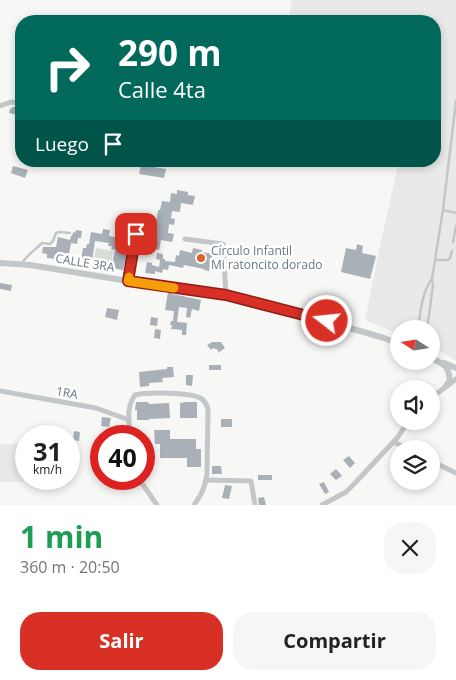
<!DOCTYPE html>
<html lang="es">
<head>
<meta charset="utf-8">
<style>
	body { margin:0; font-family:"Open Sans",sans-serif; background:#f6f6f6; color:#222; height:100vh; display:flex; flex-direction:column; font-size:19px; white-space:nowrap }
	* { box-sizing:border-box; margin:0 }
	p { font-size:16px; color:#767676 }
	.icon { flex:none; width:28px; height:28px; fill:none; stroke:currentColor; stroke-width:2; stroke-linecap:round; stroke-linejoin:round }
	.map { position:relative; height:505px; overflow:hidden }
	.panel { display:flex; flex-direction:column; background:#fff; flex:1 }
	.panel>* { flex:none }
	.banner { position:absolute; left:15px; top:15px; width:426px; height:152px; border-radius:20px; box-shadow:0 2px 8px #0003; background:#00695c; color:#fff; overflow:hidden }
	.needle { width:32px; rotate:282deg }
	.tools { position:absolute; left:390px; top:320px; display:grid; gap:10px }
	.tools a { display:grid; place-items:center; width:50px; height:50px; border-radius:50%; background:#fff; box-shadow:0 2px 8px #0003; font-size:25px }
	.speed { position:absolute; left:15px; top:425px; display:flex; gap:10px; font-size:25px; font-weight:700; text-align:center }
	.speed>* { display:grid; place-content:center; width:65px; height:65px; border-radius:50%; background:#fff; box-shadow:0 2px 8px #0003; line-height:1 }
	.speed small { font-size:12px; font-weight:400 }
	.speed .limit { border:8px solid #d22; background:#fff; color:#111 }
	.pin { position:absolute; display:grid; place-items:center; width:42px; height:42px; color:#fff; margin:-21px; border-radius:10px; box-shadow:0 2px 8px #0006 }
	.me { position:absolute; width:55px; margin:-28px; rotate:286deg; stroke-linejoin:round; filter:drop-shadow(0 0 4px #0008) }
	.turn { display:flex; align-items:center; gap:18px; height:105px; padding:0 20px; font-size:22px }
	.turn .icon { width:65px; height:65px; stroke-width:2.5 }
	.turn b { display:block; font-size:35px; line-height:42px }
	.then { display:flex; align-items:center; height:48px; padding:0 20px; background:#0003; gap:10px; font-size:19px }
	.round { display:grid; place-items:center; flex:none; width:52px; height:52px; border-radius:20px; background:#f6f6f6 }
	.headline { display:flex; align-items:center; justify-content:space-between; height:85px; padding:0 20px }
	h1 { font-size:30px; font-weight:700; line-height:38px; color:#1e9e55 }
	.cta { display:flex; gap:10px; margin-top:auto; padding:10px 20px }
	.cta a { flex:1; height:58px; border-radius:20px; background:#d93025; color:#fff; font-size:20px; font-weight:700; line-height:58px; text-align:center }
	.cta a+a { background:#f6f6f6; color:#222 }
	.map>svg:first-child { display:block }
	.built { fill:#e8e9e8 }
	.green { fill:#d8dfd6 }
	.building { fill:#a9b0b7 }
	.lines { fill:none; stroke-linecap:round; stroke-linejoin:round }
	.service { stroke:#c3c7ca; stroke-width:2.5 }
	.minor { stroke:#c3c7ca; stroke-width:5 }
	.tertiary { stroke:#c3c7ca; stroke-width:6 }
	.route-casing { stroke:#8d1f18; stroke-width:12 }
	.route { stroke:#d93025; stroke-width:9 }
	.slow { stroke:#f59e0b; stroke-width:9 }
	.poi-dot { fill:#e1622b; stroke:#fff; stroke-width:2 }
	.labels { text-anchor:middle; stroke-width:5; stroke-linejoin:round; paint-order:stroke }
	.poi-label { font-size:12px; fill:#677685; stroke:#fff; text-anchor:start }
	.street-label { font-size:12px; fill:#677685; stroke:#fff }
</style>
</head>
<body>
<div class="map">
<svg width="456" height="505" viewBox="0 0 456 505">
	<rect width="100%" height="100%" fill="#f7f8f5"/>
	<g class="built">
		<polygon points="292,0 456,0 456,361 439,350 431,347 431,329 399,329 399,334 365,320 380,246 399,161 435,161 435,21 288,21"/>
		<polygon points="26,443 26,479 69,479 69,460 70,480 0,482 0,444"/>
	</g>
	<polygon class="green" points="96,248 113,251 111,266 107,267 107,273 100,272 93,262"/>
	<g class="building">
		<polygon points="12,107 21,107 21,116 9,113 10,109 12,108"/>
		<polygon points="141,165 166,169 164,178 139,174"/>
		<polygon points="13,166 28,170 25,178 11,173"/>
		<polygon points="177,190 188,192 188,195 195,196 193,205 181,203 180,212 172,211 171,218 175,219 174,225 169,224 168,233 174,234 172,242 161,240 159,250 140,245 141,237 146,238 148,229 153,230 154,227 155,228 158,210 160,210 162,201 170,202 171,193 177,194"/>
		<polygon points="103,229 110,230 109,236 126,239 125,242 128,242 126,254 128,255 127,264 125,263 123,270 111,268 115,250 111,249 112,246 108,246 109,243 95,241 92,261 81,259 83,248 86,248 87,244 89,244 91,232 102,234"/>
		<polygon points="76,230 82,231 81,238 78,238 77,244 71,243 69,254 64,254 63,257 56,256 56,259 47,258 47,254 42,253 43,247 56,247 58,237 70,240 71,236 73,234 73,232 75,233"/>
		<polygon points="357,244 363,246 362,253 376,256 370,279 341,272 346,248 356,250"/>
		<polygon points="193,248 202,250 202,252 213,254 209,271 204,270 204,269 184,265 183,268 169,265 168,270 163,269 162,273 155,271 155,274 145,273 147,262 152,263 152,265 159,267 160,260 156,259 157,253 163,254 163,259 165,259 165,261 175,262 176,255 179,256 180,250 192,253"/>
		<polygon points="0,283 12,285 11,291 0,289"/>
		<polygon points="168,292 172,292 172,294 182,296 201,300 199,311 192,309 190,318 186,317 187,308 179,307 177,322 187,323 186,335 182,335 182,330 171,329 172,325 170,325 171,321 173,321 174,311 165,310"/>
		<polygon points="107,308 119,310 117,320 105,317"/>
		<polygon points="151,317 158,318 157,326 150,325"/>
		<polygon points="155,329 161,330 160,339 154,338"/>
		<polygon points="212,342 221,342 225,348 218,353 218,350 213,348 211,350 207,345"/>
		<rect x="209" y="365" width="12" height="5"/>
		<polygon points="167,367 173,367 174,377 162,378 163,382 149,383 149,386 140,387 139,372 167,369"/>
		<polygon points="186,375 193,375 192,386 186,385"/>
		<polygon points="136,402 148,402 149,404 169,403 170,418 149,419 149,420 137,420 137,410 135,410"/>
		<polygon points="186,402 197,402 197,418 180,418 180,403"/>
		<polygon points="102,417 111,418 109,427 101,426"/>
		<rect x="221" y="419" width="11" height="8"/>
		<polygon points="154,430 170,430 170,439 196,439 196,449 201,449 201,467 187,467 187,458 160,458 160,444 155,444"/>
		<polygon points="74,431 80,432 79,441 73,440"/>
		<polygon points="349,456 355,463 350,468 343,460"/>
		<polygon points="212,466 221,466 222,474 212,474"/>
		<polygon points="336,469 342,476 336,480 330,474"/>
		<rect x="258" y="475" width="14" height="5"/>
		<polygon points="324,482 329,492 325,494 319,484"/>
		<polygon points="225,485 232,486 229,499 222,498"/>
		<polygon points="264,497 266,505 259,505 258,498"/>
	</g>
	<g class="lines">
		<g class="service">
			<polyline points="443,210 456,213"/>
			<polyline points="453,242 456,226"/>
			<polyline points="436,260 448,260 450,258 452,251"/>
			<path d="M22,263C27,255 35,250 42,243L50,244L53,241L56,233L60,232L70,233"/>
			<path d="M418,329C420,314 422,291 432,279"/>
			<polyline points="427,329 433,286 432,279 443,210 456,101"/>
		</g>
		<g class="minor">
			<polyline points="0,106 11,102 21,103"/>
			<polyline points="185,239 223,244 226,295"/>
			<polyline points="128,281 136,234"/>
			<polyline points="0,391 96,408 129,420"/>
			<polyline points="431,398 456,379"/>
			<path d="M130,436C129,422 126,407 135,395C146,392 193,392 202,399C205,402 207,405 208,409L207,473C206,485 201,496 194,505"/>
			<polyline points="394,442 407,449"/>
			<polyline points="431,461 456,473"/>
			<polyline points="139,479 157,505"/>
			<polyline points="206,480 251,481 255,505"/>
			<polyline points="322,505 346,492 354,484 398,437 408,421"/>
		</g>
		<g class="tertiary">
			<polyline points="0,263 30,265 128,281 226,295 308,316 384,338 399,344"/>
			<path d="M431,358C444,364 448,365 450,380L446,386"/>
			<polyline points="444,363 456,368"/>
		</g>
	</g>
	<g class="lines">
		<g class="route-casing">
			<polyline id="route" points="136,234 128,281 226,295 327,321"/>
		</g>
		<use href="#route" class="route"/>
		<polyline class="slow" points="129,277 128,281 174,288"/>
	</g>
	<circle class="poi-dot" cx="201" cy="258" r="5"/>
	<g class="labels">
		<g class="poi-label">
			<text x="211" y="255">Círculo Infantil<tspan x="211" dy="14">Mi ratoncito dorado</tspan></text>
		</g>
		<g class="street-label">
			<text transform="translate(85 263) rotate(9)" y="4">CALLE 3RA</text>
			<text transform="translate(67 393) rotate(10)" y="4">1RA</text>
		</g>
	</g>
</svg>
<div class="tools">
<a><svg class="needle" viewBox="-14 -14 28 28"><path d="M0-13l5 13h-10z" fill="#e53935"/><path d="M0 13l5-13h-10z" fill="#767676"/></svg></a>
<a><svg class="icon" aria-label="sound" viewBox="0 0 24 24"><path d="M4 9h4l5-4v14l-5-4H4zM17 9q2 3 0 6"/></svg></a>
<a><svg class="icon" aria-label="layers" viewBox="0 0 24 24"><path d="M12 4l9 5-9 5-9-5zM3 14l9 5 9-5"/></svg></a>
</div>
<div class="speed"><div>31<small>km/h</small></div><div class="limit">40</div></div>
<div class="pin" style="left:136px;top:234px;background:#d93025"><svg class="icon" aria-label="arrive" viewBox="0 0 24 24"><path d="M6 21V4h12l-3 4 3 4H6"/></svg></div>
<svg class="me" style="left:327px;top:321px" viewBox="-20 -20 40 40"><circle r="17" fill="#d93025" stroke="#fff" stroke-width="3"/><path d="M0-11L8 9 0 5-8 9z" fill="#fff"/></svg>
<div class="banner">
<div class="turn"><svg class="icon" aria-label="right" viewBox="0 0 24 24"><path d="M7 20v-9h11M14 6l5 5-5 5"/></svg><div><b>290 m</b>Calle 4ta</div></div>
<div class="then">Luego<svg class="icon" aria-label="arrive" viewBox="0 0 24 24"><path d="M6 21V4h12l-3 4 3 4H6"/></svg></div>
</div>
</div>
<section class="panel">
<div class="headline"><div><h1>1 min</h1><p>360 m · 20:50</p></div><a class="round"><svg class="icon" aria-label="close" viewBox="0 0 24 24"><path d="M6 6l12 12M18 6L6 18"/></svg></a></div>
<div class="cta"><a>Salir</a><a>Compartir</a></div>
</section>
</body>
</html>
